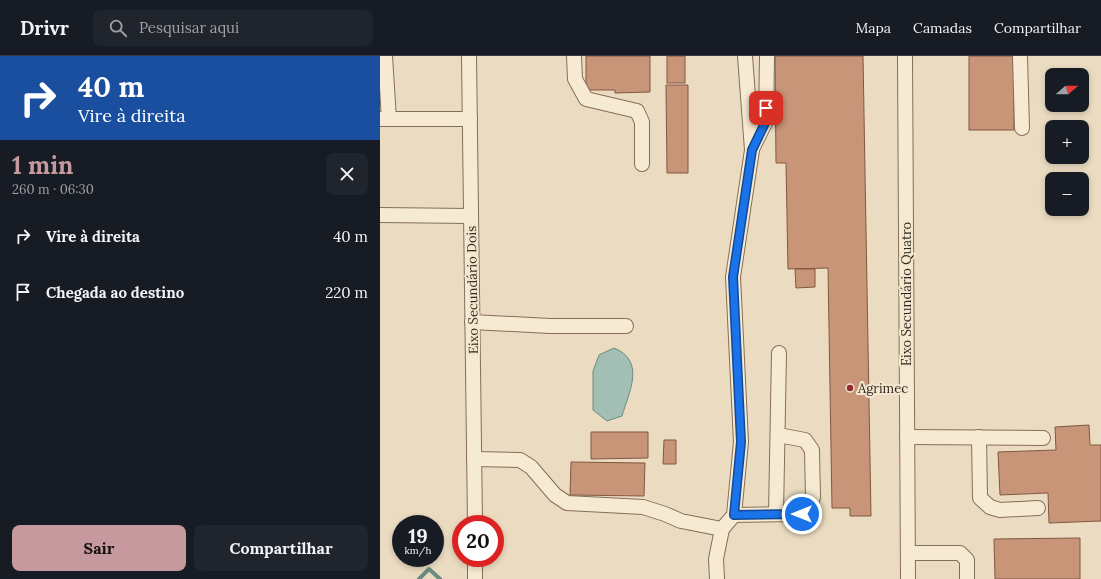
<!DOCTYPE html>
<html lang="pt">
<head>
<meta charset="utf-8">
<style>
	body { margin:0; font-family:Lora,serif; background:#20242c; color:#f1f3f6; height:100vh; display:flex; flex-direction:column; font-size:15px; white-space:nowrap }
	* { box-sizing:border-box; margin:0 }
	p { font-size:13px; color:#9ea1a6 }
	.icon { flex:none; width:22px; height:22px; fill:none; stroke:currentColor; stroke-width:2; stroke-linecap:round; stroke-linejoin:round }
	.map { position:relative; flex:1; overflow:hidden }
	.drawer { display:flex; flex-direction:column; background:#171b24; width:380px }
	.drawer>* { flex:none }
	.guide { background:#1a4fa0; color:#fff; overflow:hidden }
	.needle { width:26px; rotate:70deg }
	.buttons { position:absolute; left:665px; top:12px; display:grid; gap:8px }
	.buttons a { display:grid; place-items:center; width:44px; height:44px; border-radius:8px; background:#171b24; box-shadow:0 2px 6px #0003; font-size:20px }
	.speed { position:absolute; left:12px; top:459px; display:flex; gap:8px; font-size:20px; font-weight:700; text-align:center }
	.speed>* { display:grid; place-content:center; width:52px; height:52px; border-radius:50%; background:#171b24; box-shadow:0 2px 6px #0003; line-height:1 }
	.speed small { font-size:10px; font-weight:400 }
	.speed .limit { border:6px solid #d22; background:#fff; color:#111 }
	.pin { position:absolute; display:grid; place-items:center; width:34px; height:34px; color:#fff; margin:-17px; border-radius:8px; box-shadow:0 2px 6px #0006 }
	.me { position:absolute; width:44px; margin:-22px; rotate:270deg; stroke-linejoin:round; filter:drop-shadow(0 0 3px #0008) }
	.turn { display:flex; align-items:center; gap:14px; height:84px; padding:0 12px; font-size:18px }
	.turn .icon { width:52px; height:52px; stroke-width:2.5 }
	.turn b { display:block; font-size:28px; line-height:34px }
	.round { display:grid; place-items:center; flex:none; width:42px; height:42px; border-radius:8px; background:#20242c }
	.head { display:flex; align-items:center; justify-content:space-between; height:68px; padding:0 12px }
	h1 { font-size:24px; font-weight:800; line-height:30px; color:#c5999e }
	.cta { display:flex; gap:8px; margin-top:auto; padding:8px 12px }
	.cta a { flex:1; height:46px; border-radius:8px; background:#c5999e; color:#111; font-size:16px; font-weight:800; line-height:46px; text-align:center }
	.cta a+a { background:#20242c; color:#f1f3f6 }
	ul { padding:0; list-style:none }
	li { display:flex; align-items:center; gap:12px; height:56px; padding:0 12px }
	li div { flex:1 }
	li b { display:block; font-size:15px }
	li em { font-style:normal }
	header { display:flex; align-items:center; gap:24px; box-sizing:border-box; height:56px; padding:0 20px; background:#171b24; border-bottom:1px solid #363941 }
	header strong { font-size:19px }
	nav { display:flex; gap:22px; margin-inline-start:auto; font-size:14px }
	.search { width:280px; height:36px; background:#20242c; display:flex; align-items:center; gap:10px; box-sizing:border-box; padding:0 14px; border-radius:8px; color:#9ea1a6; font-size:15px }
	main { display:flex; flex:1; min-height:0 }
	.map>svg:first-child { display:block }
	.water { fill:#a3beb5; stroke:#6b8b81 }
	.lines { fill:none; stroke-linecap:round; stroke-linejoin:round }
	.stream { stroke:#6b8b81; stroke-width:4 }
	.building { fill:#c89578; stroke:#825740 }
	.minor-casing { stroke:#846e59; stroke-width:16 }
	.minor { stroke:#f7ead3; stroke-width:14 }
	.route-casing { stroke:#114b97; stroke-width:10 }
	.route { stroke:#1a73e8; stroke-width:7 }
	.poi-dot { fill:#902c32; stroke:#f3e7d0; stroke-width:1.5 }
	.labels { text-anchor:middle; stroke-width:4; stroke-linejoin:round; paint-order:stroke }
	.street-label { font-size:13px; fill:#34271d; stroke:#f3e7d0 }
	.poi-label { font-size:13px; fill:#34271d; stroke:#f3e7d0; text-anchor:start }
</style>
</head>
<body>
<header>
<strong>Drivr</strong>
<div class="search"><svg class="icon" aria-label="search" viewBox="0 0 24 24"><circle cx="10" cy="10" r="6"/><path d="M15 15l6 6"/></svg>Pesquisar aqui</div>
<nav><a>Mapa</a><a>Camadas</a><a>Compartilhar</a></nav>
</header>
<main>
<section class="drawer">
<div class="guide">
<div class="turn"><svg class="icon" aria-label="right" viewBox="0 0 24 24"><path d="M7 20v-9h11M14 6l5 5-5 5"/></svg><div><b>40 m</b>Vire à direita</div></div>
</div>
<div class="head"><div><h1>1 min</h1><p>260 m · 06:30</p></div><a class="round"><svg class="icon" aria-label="close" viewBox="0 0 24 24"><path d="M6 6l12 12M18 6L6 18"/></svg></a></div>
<ul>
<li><svg class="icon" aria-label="right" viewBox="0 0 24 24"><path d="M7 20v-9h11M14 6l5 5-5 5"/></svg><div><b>Vire à direita</b></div><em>40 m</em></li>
<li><svg class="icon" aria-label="arrive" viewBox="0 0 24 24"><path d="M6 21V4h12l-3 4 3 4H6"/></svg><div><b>Chegada ao destino</b></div><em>220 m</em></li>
</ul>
<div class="cta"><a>Sair</a><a>Compartilhar</a></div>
</section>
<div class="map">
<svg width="721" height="523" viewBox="0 0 721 523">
	<rect width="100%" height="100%" fill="#ebdcc1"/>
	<path class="water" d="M234,292C266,305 249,336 242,360L227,365L213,354V315L219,299Z"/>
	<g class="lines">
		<polyline class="stream" points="39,523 49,513 60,523"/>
	</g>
	<g class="building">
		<polygon points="206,0 270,0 270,36 235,37 235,34 206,34"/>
		<rect x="287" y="0" width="18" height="27"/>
		<polygon points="395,0 483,0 491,460 470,460 470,452 452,452 448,212 408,213 406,107 396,107"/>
		<rect x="589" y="0" width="45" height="74"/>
		<polygon points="286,29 308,29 308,117 287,117"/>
		<polygon points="415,213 435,213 435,231 416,232"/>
		<polygon points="709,369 710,389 721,389 721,465 669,467 668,437 620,439 618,396 676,394 675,371"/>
		<polygon points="211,376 268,376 268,402 211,403"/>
		<polygon points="284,384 296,384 296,408 283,408"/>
		<polygon points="191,406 265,407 264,440 190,439"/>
		<polygon points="700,482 700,523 615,523 614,483"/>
	</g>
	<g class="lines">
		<g class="minor-casing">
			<g id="minor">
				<polyline points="5,0 9,63"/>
				<polyline points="89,0 95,468"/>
				<polyline points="194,0 195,23 206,43 257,55 262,66 262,108"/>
				<polyline points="525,0 528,523"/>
				<polyline points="640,0 642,72"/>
				<polyline points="0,63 90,63"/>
				<polyline points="372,93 386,65 387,0"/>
				<polyline points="0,159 91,160"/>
				<polyline points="92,266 170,270 246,270"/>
				<polyline points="527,381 663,382"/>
				<polyline points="599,381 600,442 610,451 620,454 658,452"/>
				<polyline points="94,403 140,404 151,411 175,439 187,447 263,451 285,458 301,465 342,473 354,459 361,386 353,221 372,94 365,0"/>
				<polyline points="396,458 399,297"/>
				<polyline points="354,459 422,458 429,454 433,441 432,394 425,384 398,379"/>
				<polyline points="528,497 580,497 587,504 587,523"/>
				<polyline points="95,502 95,523"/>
				<polyline points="337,523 336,503 342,473"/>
			</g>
		</g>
		<use href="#minor" class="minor"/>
	</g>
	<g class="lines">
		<g class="route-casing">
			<polyline id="route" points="386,52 386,65 372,94 353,221 361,386 354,459 422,458"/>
		</g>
		<use href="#route" class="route"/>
	</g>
	<circle class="poi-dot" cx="470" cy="332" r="4"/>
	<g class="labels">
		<g class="street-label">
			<text transform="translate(92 234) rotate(-91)" y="5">Eixo Secundário Dois</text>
			<text transform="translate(526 238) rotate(-90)" y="5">Eixo Secundário Quatro</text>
		</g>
		<g class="poi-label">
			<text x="478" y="337">Agrimec</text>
		</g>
	</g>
</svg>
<div class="buttons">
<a><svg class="needle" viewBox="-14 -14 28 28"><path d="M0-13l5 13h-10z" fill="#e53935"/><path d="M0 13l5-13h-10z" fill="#9ea1a6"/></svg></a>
<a>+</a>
<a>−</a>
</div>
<div class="speed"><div>19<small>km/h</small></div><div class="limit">20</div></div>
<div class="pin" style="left:386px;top:52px;background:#d93025"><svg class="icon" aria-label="arrive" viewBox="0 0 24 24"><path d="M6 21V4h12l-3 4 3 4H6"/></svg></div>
<svg class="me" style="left:422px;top:458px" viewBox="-20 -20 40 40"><circle r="17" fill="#1a73e8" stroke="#fff" stroke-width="3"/><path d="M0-11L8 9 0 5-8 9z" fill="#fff"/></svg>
</div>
</main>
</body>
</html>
